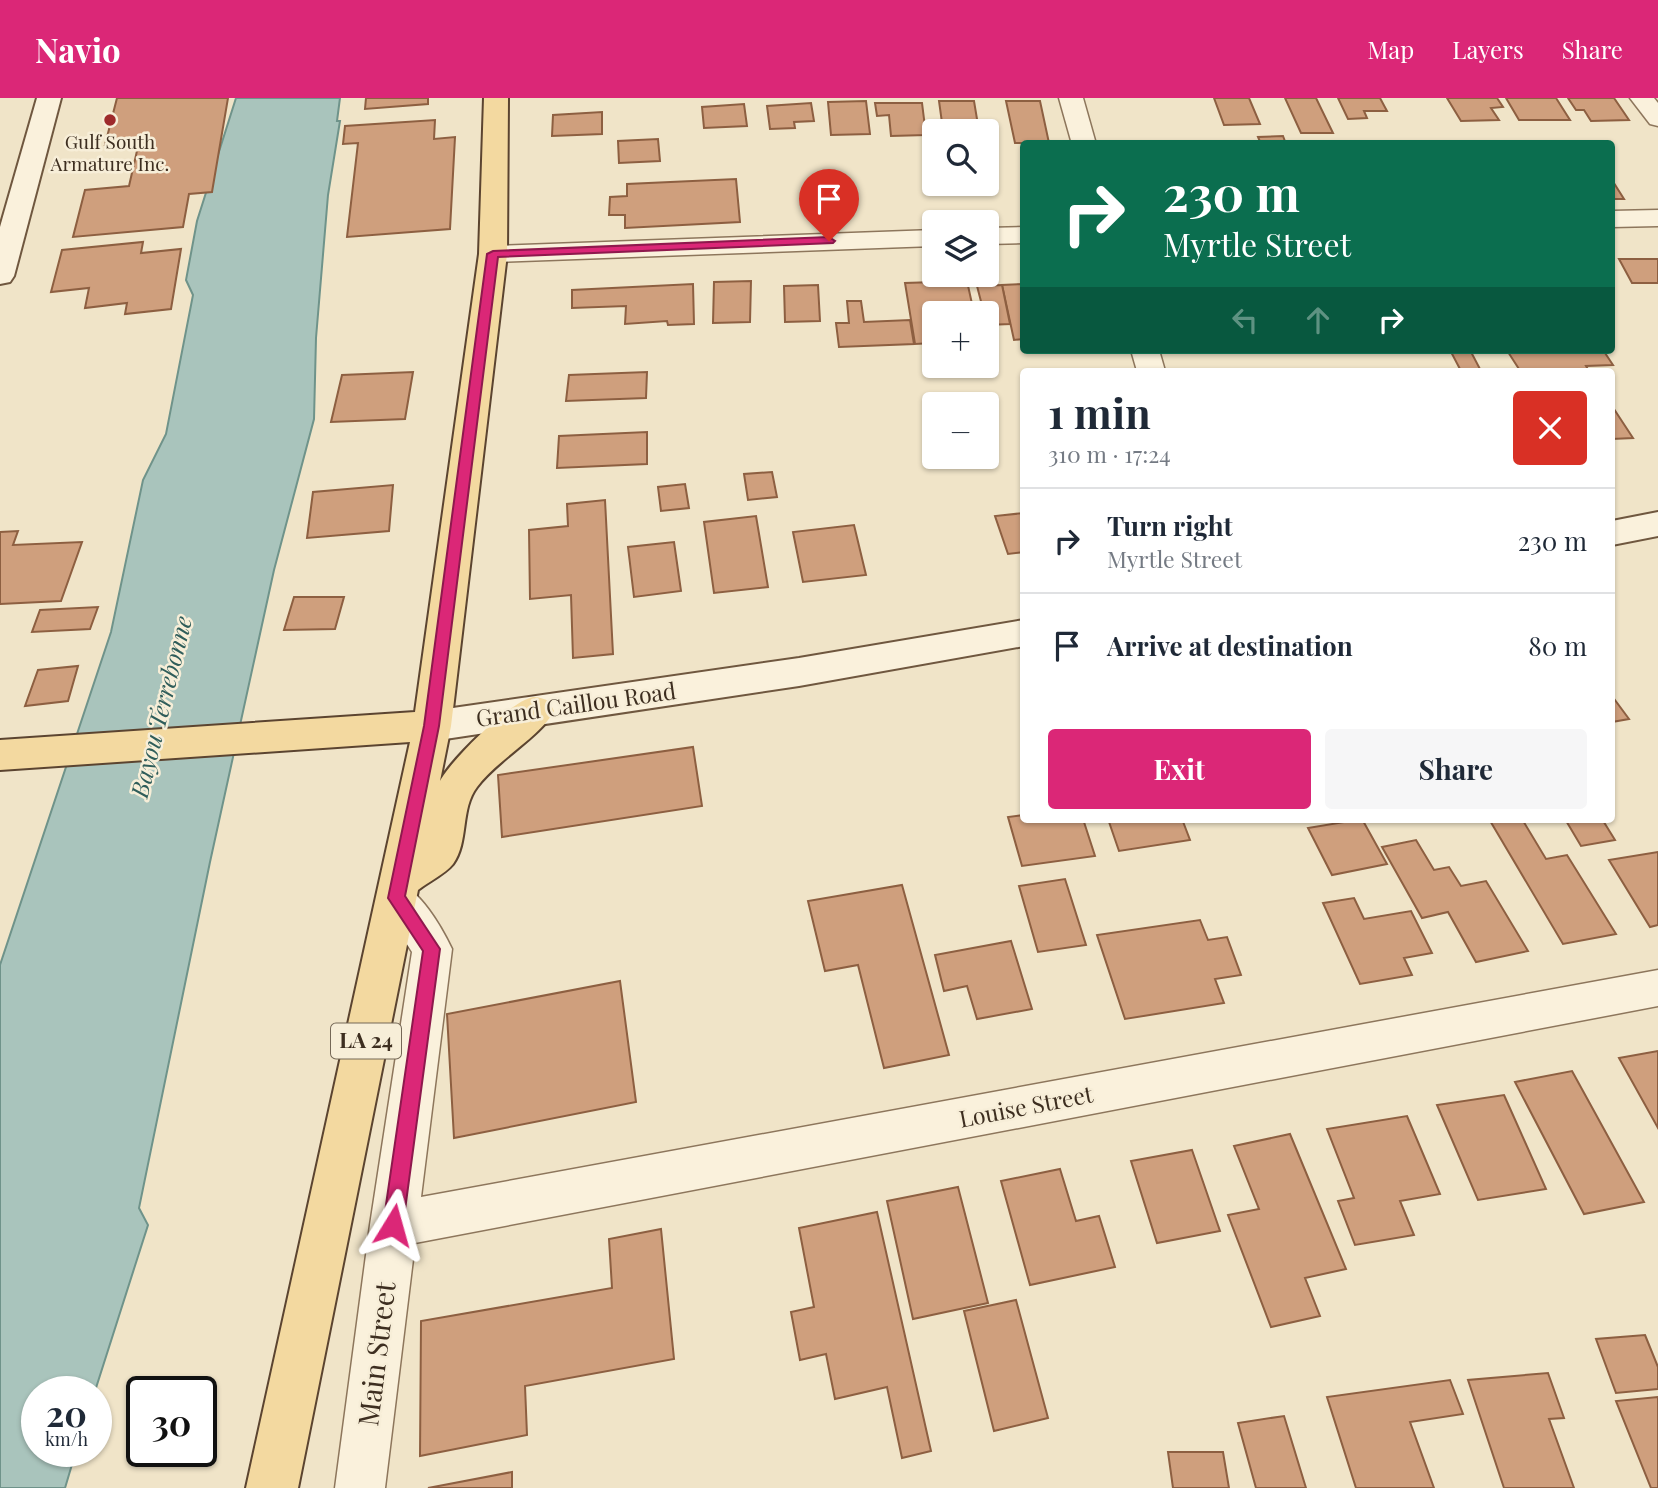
<!DOCTYPE html>
<html lang="en">
<head>
<meta charset="utf-8">
<style>
	body { margin:0; font-family:"Playfair Display",serif; background:#f6f6f7; color:#1f2937; height:100vh; display:flex; flex-direction:column; font-size:26px; white-space:nowrap }
	* { box-sizing:border-box; margin:0 }
	p { font-size:23px; color:#747a83 }
	.icon { flex:none; width:38px; height:38px; fill:none; stroke:currentColor; stroke-width:2; stroke-linecap:round; stroke-linejoin:round }
	.map { position:relative; flex:1; overflow:hidden }
	.panel { position:absolute; left:1020px; top:270px; width:595px; height:455px; display:flex; flex-direction:column; background:#fff; border-radius:7px; box-shadow:0 2px 5px #0004 }
	.panel>* { flex:none }
	.hud { position:absolute; left:1020px; top:42px; width:595px; height:214px; border-radius:7px; box-shadow:0 2px 5px #0004; background:#0b6e4f; color:#fff; overflow:hidden }
	.buttons { position:absolute; left:922px; top:21px; display:grid; gap:14px }
	.buttons a { display:grid; place-items:center; width:77px; height:77px; border-radius:7px; background:#fff; box-shadow:0 2px 5px #0004; font-size:35px }
	.speed { position:absolute; left:21px; top:1278px; display:flex; gap:14px; font-size:35px; font-weight:700; text-align:center }
	.speed>* { display:grid; place-content:center; width:91px; height:91px; border-radius:50%; background:#fff; box-shadow:0 2px 5px #0004; line-height:1 }
	.speed small { font-size:18px; font-weight:400 }
	.speed .limit { border:4px solid #111; border-radius:10px; background:#fff; color:#111 }
	.pin { position:absolute; display:grid; place-items:center; width:60px; height:60px; color:#fff; margin:-72px -30px; border-radius:50% 50% 50% 0; rotate:-45deg; box-shadow:0 0 7px #0007 }
	.pin .icon { rotate:45deg }
	.me { position:absolute; width:77px; margin:-38px; rotate:8deg; stroke-linejoin:round; filter:drop-shadow(0 0 5px #0008) }
	.turn { display:flex; align-items:center; gap:24px; height:147px; padding:0 28px; font-size:32px }
	.turn .icon { width:91px; height:91px; stroke-width:2.5 }
	.turn b { display:block; font-size:49px; line-height:60px }
	.lanes { display:flex; align-items:center; height:66px; padding:0 28px; background:#0003; justify-content:center; gap:35px; direction:ltr }
	.lanes .off { opacity:.35 }
	.round { display:grid; place-items:center; flex:none; width:74px; height:74px; border-radius:7px; background:#f6f6f7 }
	.overview { display:flex; align-items:center; justify-content:space-between; height:119px; padding:0 28px }
	h1 { font-size:42px; font-weight:700; line-height:52px }
	.primary-button { display:flex; gap:14px; margin-top:auto; padding:14px 28px }
	.primary-button a { flex:1; height:80px; border-radius:7px; background:#db2777; color:#fff; font-size:28px; font-weight:700; line-height:80px; text-align:center }
	.primary-button a+a { background:#f6f6f7; color:#1f2937 }
	ul { padding:0; list-style:none }
	li { display:flex; align-items:center; gap:21px; height:105px; padding:0 28px; border-top:2px solid #e0e1e3 }
	li div { flex:1 }
	li b { display:block; font-size:26px }
	li em { font-style:normal }
	header { display:flex; align-items:center; gap:42px; box-sizing:border-box; height:98px; padding:0 35px; background:#db2777; color:#fff }
	header strong { font-size:33px }
	nav { display:flex; gap:38px; margin-inline-start:auto; font-size:24px }
	.map>svg:first-child { display:block }
	.water { fill:#a9c4bc; stroke:#6f938a; stroke-width:2 }
	.building { fill:#cf9f7d; stroke:#8d5f41; stroke-width:2 }
	.lines { fill:none; stroke-linecap:round; stroke-linejoin:round }
	.minor-casing { stroke:#8d765c; stroke-width:3 }
	.secondary-casing { stroke:#6f573f; stroke-width:4 }
	.primary-casing { stroke:#5b4430; stroke-width:4 }
	.minor { fill:#faf1dc; fill-rule:evenodd }
	.secondary { fill:#faf1dc; fill-rule:evenodd }
	.primary { fill:#f3d9a0; fill-rule:evenodd }
	.route { fill:#db2777; stroke:#8e194d; stroke-width:2 }
	.poi-dot { fill:#9e2a2b; stroke:#f7eed8; stroke-width:2.5 }
	.labels { text-anchor:middle; stroke-width:5; stroke-linejoin:round; paint-order:stroke }
	.far-poi-label { font-size:19px; fill:#3d2e20; stroke:#f7eed8 }
	.shield { fill:#f7eed8; stroke:#756857; stroke-width:2 }
	.shield-label { font-size:21px; font-weight:bold; fill:#3d2e20 }
	.street-label { font-size:23px; fill:#3d2e20; stroke:#f7eed8 }
	.water-label { font-size:24px; font-style:italic; fill:#2f5d5a; stroke:#f7eed8 }
	.near-street-label { font-size:28px; fill:#3d2e20; stroke:#f7eed8 }
</style>
</head>
<body>
<header>
<strong>Navio</strong>
<nav><a>Map</a><a>Layers</a><a>Share</a></nav>
</header>
<div class="map">
<svg width="1658" height="1390" viewBox="0 0 1658 1390">
	<rect width="100%" height="100%" fill="#f0e4c8"/>
	<polygon class="water" points="236,0 340,0 337,23 340,23 328,97 316,240 314,321 274,472 210,764 139,1110 148,1127 95,1293 37,1293 37,1353 76,1353 65,1390 0,1390 0,867 111,534 143,382 166,336 193,197 186,182 197,123"/>
	<g class="building">
		<polygon points="117,0 228,0 212,94 189,96 183,129 73,139 85,92 129,88 139,44 105,47"/>
		<polygon points="366,0 428,0 428,6 365,11"/>
		<polygon points="1214,0 1249,0 1260,26 1224,27"/>
		<polygon points="1285,0 1316,0 1333,35 1301,35"/>
		<polygon points="1338,0 1380,0 1387,13 1364,13 1367,20 1348,21"/>
		<polygon points="1447,0 1497,0 1503,9 1491,10 1499,22 1461,23"/>
		<polygon points="1506,0 1556,0 1570,22 1519,22"/>
		<polygon points="1568,0 1614,0 1629,22 1591,23 1584,12 1576,12"/>
		<polygon points="866,3 870,36 831,37 828,4"/>
		<polygon points="939,3 974,3 979,33 943,32"/>
		<polygon points="1006,3 1040,3 1049,45 1015,45"/>
		<polygon points="811,5 814,23 794,24 795,30 770,31 767,8"/>
		<polygon points="875,5 922,5 926,37 891,38 889,17 877,18"/>
		<polygon points="744,6 747,28 704,30 702,9"/>
		<polygon points="602,14 602,36 552,38 553,17"/>
		<polygon points="435,22 434,41 455,39 450,131 347,139 358,45 343,46 345,28"/>
		<polygon points="1283,38 1286,46 1261,46 1258,39"/>
		<polygon points="658,41 660,63 619,65 618,43"/>
		<polygon points="736,81 740,124 625,130 625,117 609,117 610,99 627,98 627,86"/>
		<polygon points="1612,82 1624,101 1612,101"/>
		<polygon points="143,144 141,155 181,151 171,211 125,216 127,205 85,210 89,190 51,194 62,152"/>
		<polygon points="1619,161 1658,161 1658,185 1632,185"/>
		<polygon points="751,183 750,224 713,225 714,184"/>
		<polygon points="967,183 974,215 934,215 934,245 915,246 905,185"/>
		<polygon points="693,186 694,226 668,227 667,223 625,226 626,208 572,210 572,192"/>
		<polygon points="1024,186 1024,241 1014,242 1002,187"/>
		<polygon points="818,187 820,223 785,224 784,188"/>
		<polygon points="1002,187 1010,226 987,227 987,215 984,215 977,188"/>
		<polygon points="847,203 861,203 864,224 910,222 914,246 839,249 836,225 849,225"/>
		<polygon points="1450,252 1470,252 1481,273 1461,273"/>
		<polygon points="1539,252 1603,252 1613,267 1586,268 1589,273 1519,271 1508,254"/>
		<polygon points="413,274 405,321 331,324 342,277"/>
		<polygon points="647,274 646,300 566,303 569,277"/>
		<polygon points="1612,308 1633,340 1612,341"/>
		<polygon points="647,334 647,366 557,370 559,338"/>
		<polygon points="772,374 777,399 748,402 744,376"/>
		<polygon points="685,386 689,410 661,413 658,389"/>
		<polygon points="393,387 389,433 307,440 313,394"/>
		<polygon points="605,402 613,556 573,560 571,497 530,501 529,432 568,428 567,406"/>
		<polygon points="1024,415 1024,454 1008,456 995,418"/>
		<polygon points="756,418 768,489 714,495 704,424"/>
		<polygon points="854,427 866,477 803,484 793,434"/>
		<polygon points="18,433 13,447 82,444 61,503 0,506 0,434"/>
		<polygon points="674,444 681,493 634,499 628,449"/>
		<polygon points="294,499 344,499 335,531 284,532"/>
		<polygon points="98,509 90,531 32,534 40,512"/>
		<polygon points="78,568 68,603 25,608 38,572"/>
		<polygon points="1612,598 1629,621 1612,624"/>
		<polygon points="693,649 702,708 502,739 498,677"/>
		<polygon points="1024,717 1024,721 1083,721 1095,758 1022,768 1008,719"/>
		<polygon points="1108,721 1182,721 1190,742 1119,753"/>
		<polygon points="1362,721 1387,766 1332,777 1308,730"/>
		<polygon points="1489,721 1522,721 1546,761 1567,757 1616,836 1563,846"/>
		<polygon points="1565,721 1602,721 1615,742 1581,748"/>
		<polygon points="1416,742 1434,772 1449,769 1461,788 1486,783 1528,853 1476,864 1448,814 1422,820 1382,749"/>
		<polygon points="1658,754 1658,827 1650,829 1609,762"/>
		<polygon points="1065,781 1086,847 1038,854 1019,788"/>
		<polygon points="902,787 949,957 884,970 858,867 825,873 808,803"/>
		<polygon points="1354,800 1364,821 1411,813 1432,855 1404,860 1412,877 1360,886 1323,805"/>
		<polygon points="1200,822 1208,842 1227,839 1241,877 1215,881 1224,905 1125,921 1097,837"/>
		<polygon points="1011,843 1032,911 977,921 967,888 944,893 935,857"/>
		<polygon points="620,883 636,1004 454,1040 447,916"/>
		<polygon points="1658,953 1658,1030 1619,960"/>
		<polygon points="1572,973 1644,1104 1584,1116 1515,984"/>
		<polygon points="1504,997 1546,1091 1478,1102 1437,1007"/>
		<polygon points="1407,1018 1440,1096 1400,1103 1414,1137 1355,1147 1338,1103 1354,1100 1327,1031"/>
		<polygon points="1290,1036 1346,1171 1305,1180 1320,1218 1271,1229 1228,1117 1259,1111 1234,1048"/>
		<polygon points="1192,1052 1220,1133 1157,1145 1131,1063"/>
		<polygon points="1060,1071 1076,1123 1099,1118 1115,1169 1030,1187 1001,1083"/>
		<polygon points="958,1089 988,1205 913,1221 887,1103"/>
		<polygon points="877,1114 931,1353 902,1360 887,1289 835,1301 826,1256 800,1262 791,1214 814,1209 799,1130"/>
		<polygon points="661,1131 674,1261 525,1288 527,1337 420,1358 421,1223 612,1190 609,1141"/>
		<polygon points="1016,1202 1048,1320 994,1333 964,1213"/>
		<polygon points="1645,1237 1658,1269 1658,1291 1616,1295 1596,1241"/>
		<polygon points="1548,1275 1564,1320 1549,1321 1574,1390 1504,1390 1468,1282"/>
		<polygon points="1450,1282 1463,1316 1410,1324 1434,1390 1356,1390 1327,1299"/>
		<polygon points="1658,1299 1658,1390 1651,1390 1616,1303"/>
		<polygon points="1284,1318 1306,1390 1256,1390 1238,1325"/>
		<polygon points="1168,1354 1223,1354 1229,1390 1173,1390"/>
		<polygon points="512,1374 512,1390 428,1390"/>
	</g>
	<g class="lines">
		<g class="minor-casing">
			<g id="minor">
				<polygon points="1059,0 1083,0 1096,46 1072,46"/>
				<polygon points="1630,0 1654,0 1658,5 1658,28 1650,26"/>
				<polygon points="1658,112 1658,128 1612,129 1612,113"/>
				<polygon points="1024,129 1024,145 987,146 987,130"/>
				<polygon points="934,132 934,148 493,164 484,162 480,156 484,150 493,148"/>
				<polygon points="1131,252 1159,252 1165,273 1137,273"/>
				<path d="M396,783C420,792 441,828 452,851L421,1099L1658,872V908L415,1145L385,1390H335L370,1127L412,854L377,800L382,788Z"/>
			</g>
		</g>
		<g class="secondary-casing">
			<g id="secondary">
				<polygon points="37,0 61,0 14,178 10,184 0,186 0,129"/>
				<polygon points="1658,414 1658,438 1612,447 1612,423"/>
				<polygon points="1024,522 1024,548 799,588 432,643 419,638 413,628 419,618 432,613 799,560"/>
			</g>
		</g>
		<g class="primary-casing">
			<path id="primary" d="M484,0H508L507,156L451,628L440,683C452,661 509,604 533,599C539,599 544,601 549,603L554,613C541,638 497,662 477,689C460,711 469,744 453,766C445,776 428,784 418,792L298,1390H246L410,644L0,672V642L415,614L479,156Z"/>
		</g>
		<use href="#minor" class="minor"/>
		<use href="#secondary" class="secondary"/>
		<use href="#primary" class="primary"/>
	</g>
	<polygon class="route" points="829,139 835,143 833,145 498,159 439,628 405,798 440,851 403,1127 400,1134 393,1137 386,1134 383,1127 423,853 388,800 424,628 487,156 493,153"/>
	<circle class="poi-dot" cx="110" cy="22" r="7"/>
	<g class="labels">
		<g class="far-poi-label">
			<text x="110" y="51">Gulf South<tspan x="110" dy="22">Armature Inc.</tspan></text>
		</g>
		<rect class="shield" x="331" y="925.5" width="70" height="35" rx="5"/>
		<g class="shield-label">
			<text x="366" y="950">LA 24</text>
		</g>
		<g class="street-label">
			<text transform="translate(576 607) rotate(-8)" y="8">Grand Caillou Road</text>
			<text transform="translate(1026 1009) rotate(-11)" y="8">Louise Street</text>
		</g>
		<g class="water-label">
			<text transform="translate(162 609) rotate(-76)" y="8">Bayou Terrebonne</text>
		</g>
		<g class="near-street-label">
			<text transform="translate(377 1256) rotate(-83)" y="10">Main Street</text>
		</g>
	</g>
</svg>
<div class="buttons">
<a><svg class="icon" aria-label="search" viewBox="0 0 24 24"><circle cx="10" cy="10" r="6"/><path d="M15 15l6 6"/></svg></a>
<a><svg class="icon" aria-label="layers" viewBox="0 0 24 24"><path d="M12 4l9 5-9 5-9-5zM3 14l9 5 9-5"/></svg></a>
<a>+</a>
<a>−</a>
</div>
<div class="speed"><div>20<small>km/h</small></div><div class="limit">30</div></div>
<div class="pin" style="left:829px;top:143px;background:#d93025"><svg class="icon" aria-label="arrive" viewBox="0 0 24 24"><path d="M6 21V4h12l-3 4 3 4H6"/></svg></div>
<svg class="me" style="left:393px;top:1127px" viewBox="-20 -20 40 40"><path d="M0-17L14 15 0 8-14 15z" fill="#db2777" stroke="#fff" stroke-width="4"/></svg>
<div class="hud">
<div class="turn"><svg class="icon" aria-label="right" viewBox="0 0 24 24"><path d="M7 20v-9h11M14 6l5 5-5 5"/></svg><div><b>230 m</b>Myrtle Street</div></div>
<div class="lanes"><svg class="icon off" aria-label="left" viewBox="0 0 24 24"><path d="M17 20v-9H6M10 6l-5 5 5 5"/></svg><svg class="icon off" aria-label="ahead" viewBox="0 0 24 24"><path d="M12 20V5M6 11l6-6 6 6"/></svg><svg class="icon" aria-label="right" viewBox="0 0 24 24"><path d="M7 20v-9h11M14 6l5 5-5 5"/></svg></div>
</div>
<section class="panel">
<div class="overview"><div><h1>1 min</h1><p>310 m · 17:24</p></div><a class="round" style="background:#d93025;color:#fff"><svg class="icon" aria-label="close" viewBox="0 0 24 24"><path d="M6 6l12 12M18 6L6 18"/></svg></a></div>
<ul>
<li><svg class="icon" aria-label="right" viewBox="0 0 24 24"><path d="M7 20v-9h11M14 6l5 5-5 5"/></svg><div><b>Turn right</b><p>Myrtle Street</p></div><em>230 m</em></li>
<li><svg class="icon" aria-label="arrive" viewBox="0 0 24 24"><path d="M6 21V4h12l-3 4 3 4H6"/></svg><div><b>Arrive at destination</b></div><em>80 m</em></li>
</ul>
<div class="primary-button"><a>Exit</a><a>Share</a></div>
</section>
</div>
</body>
</html>
